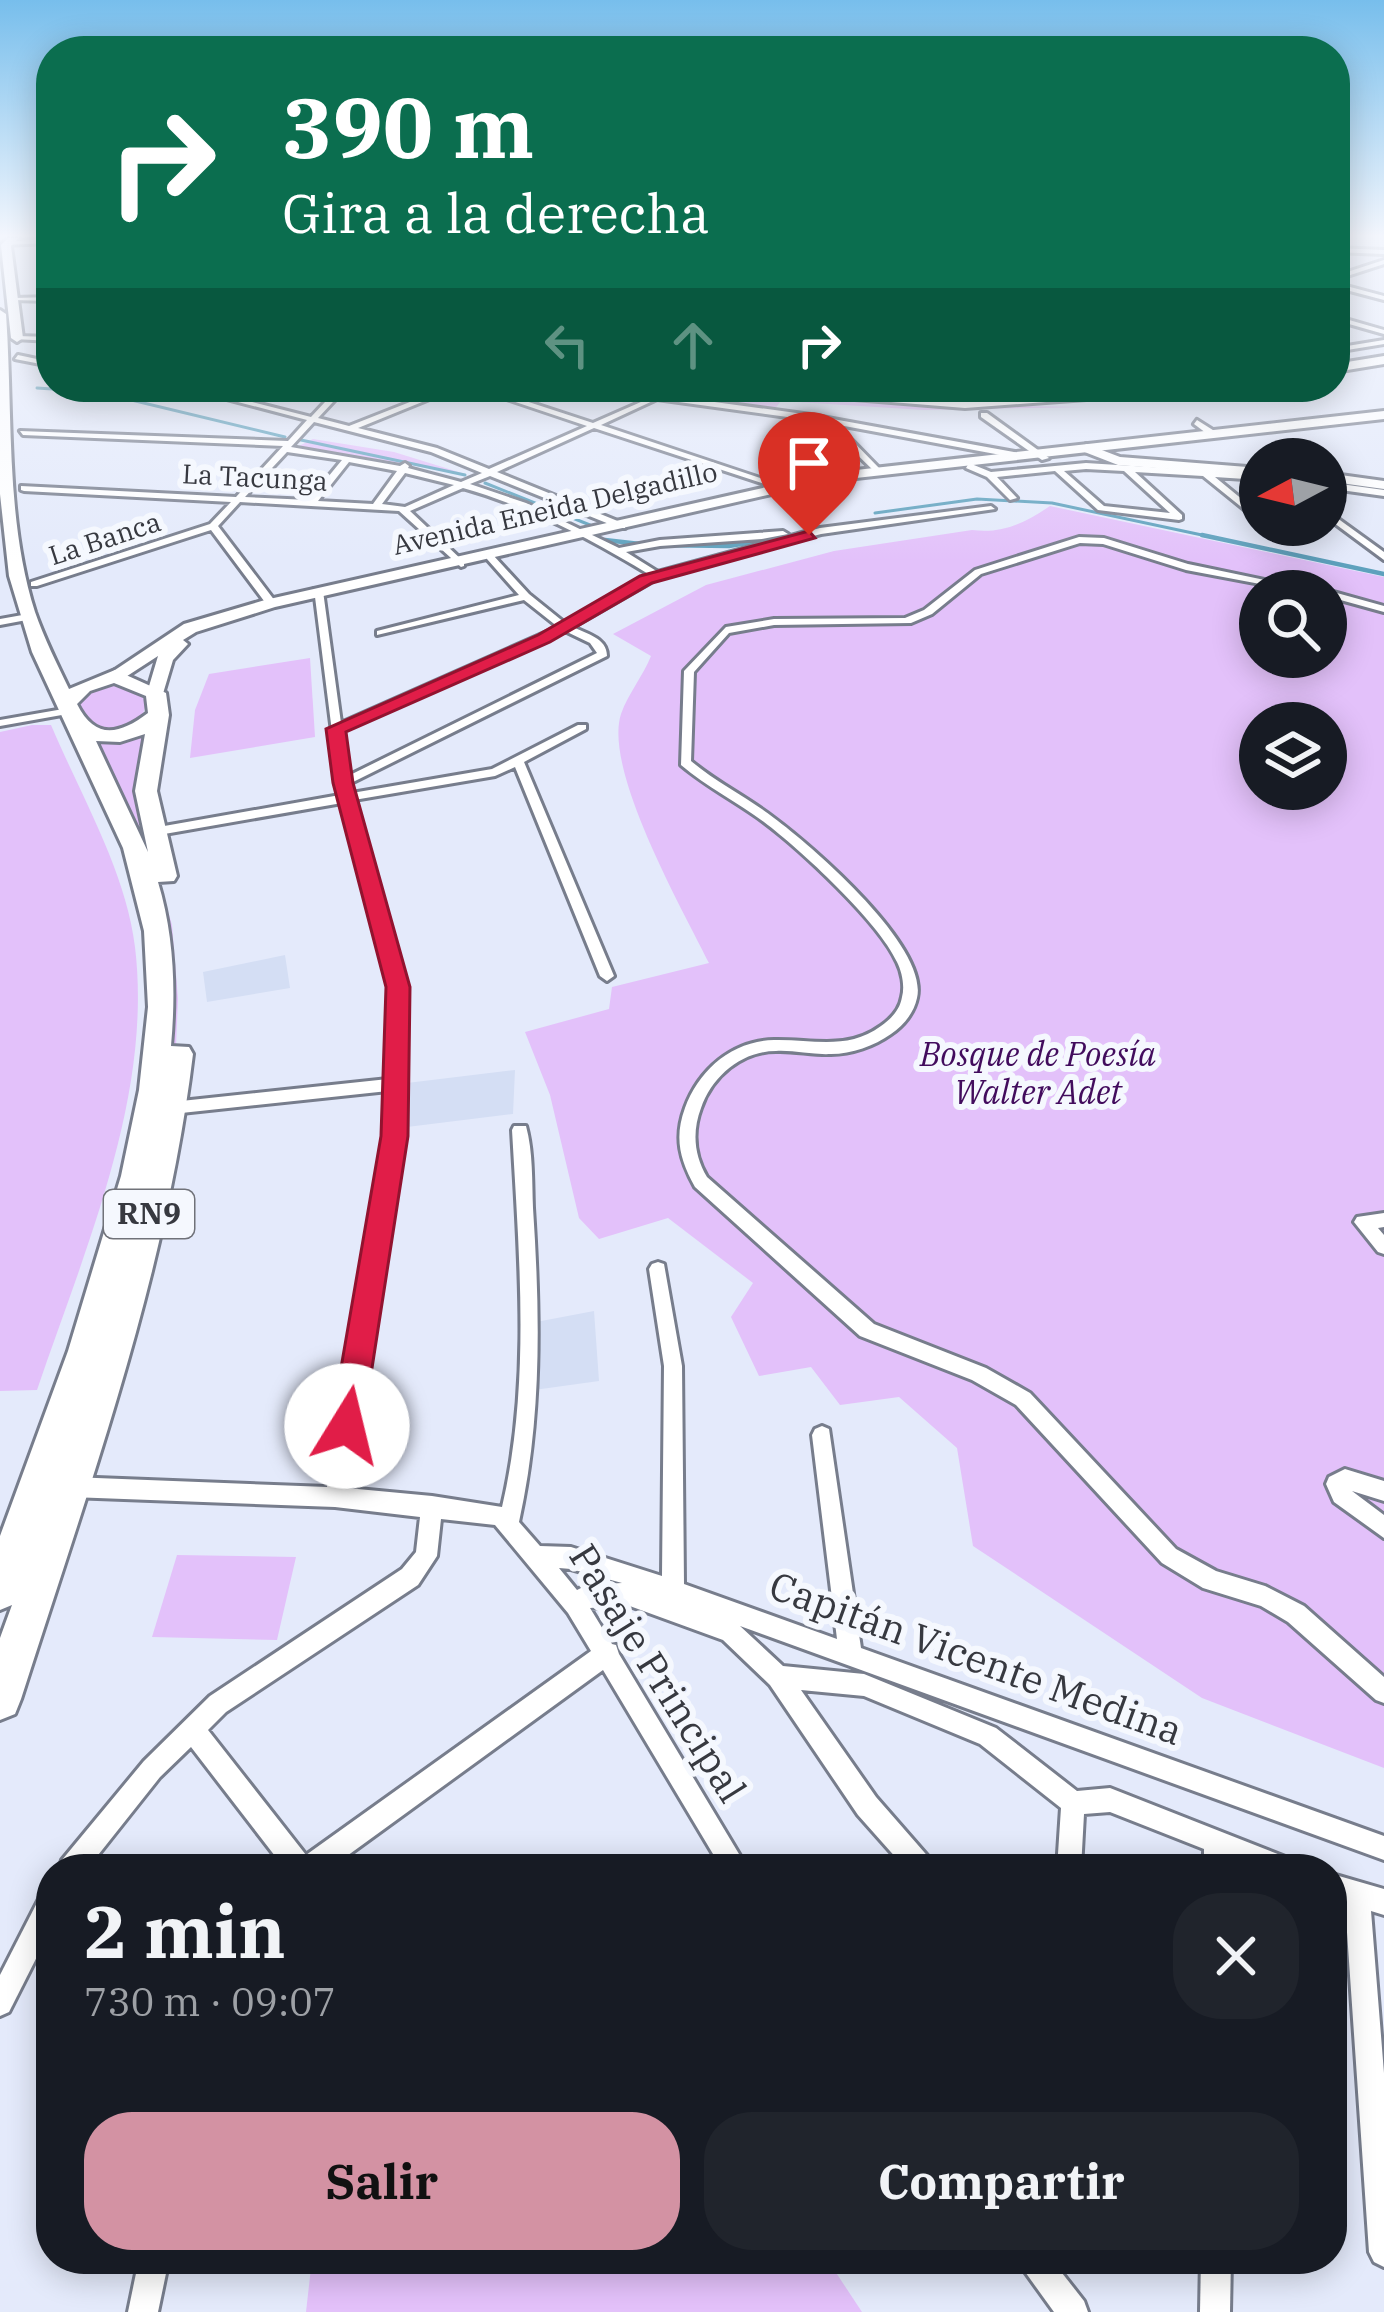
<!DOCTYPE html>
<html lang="es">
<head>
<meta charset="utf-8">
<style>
	body { margin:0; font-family:"IBM Plex Serif",serif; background:#20242c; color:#f1f3f6; height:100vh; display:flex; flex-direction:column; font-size:45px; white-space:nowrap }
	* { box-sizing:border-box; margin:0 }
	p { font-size:39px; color:#9ea1a6 }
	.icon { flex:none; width:66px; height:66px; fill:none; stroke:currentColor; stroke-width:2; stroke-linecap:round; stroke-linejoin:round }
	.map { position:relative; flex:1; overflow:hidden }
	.side { position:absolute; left:36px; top:1854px; width:1311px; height:420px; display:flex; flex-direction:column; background:#171b24; border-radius:48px; box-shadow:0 6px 30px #0003 }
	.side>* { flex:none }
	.hud { position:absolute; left:36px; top:36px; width:1314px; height:366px; border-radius:48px; box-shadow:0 6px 30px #0003; background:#0b6e4f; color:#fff; overflow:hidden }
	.needle { width:78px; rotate:263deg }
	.fabs { position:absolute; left:1239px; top:438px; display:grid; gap:24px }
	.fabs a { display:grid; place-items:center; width:108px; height:108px; border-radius:50%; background:#171b24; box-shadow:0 6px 30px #0003; font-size:60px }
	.pin { position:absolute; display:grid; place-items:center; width:102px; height:102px; color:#fff; margin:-123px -51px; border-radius:50% 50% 50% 0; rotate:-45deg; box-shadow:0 0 12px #0007 }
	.pin .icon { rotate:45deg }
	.me { position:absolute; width:132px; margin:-66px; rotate:9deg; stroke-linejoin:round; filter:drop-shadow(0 0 9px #0008) }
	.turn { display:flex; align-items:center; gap:42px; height:252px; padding:0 48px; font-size:54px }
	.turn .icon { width:156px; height:156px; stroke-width:2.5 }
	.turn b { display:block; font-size:84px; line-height:102px }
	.lanes { display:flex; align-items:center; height:114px; padding:0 48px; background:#0003; justify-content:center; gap:60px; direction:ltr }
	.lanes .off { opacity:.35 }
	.round { display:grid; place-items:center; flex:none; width:126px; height:126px; border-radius:48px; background:#20242c }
	.head { display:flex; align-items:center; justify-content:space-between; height:204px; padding:0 48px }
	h1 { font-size:72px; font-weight:700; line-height:90px }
	.primary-button { display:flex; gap:24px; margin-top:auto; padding:24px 48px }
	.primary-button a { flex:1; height:138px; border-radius:48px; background:#d392a3; color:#111; font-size:48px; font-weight:700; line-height:138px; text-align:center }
	.primary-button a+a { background:#20242c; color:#f1f3f6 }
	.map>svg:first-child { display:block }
	.built { fill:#d4def4 }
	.green { fill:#e3c1fa; fill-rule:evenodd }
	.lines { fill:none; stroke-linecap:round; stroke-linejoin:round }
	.stream-far1 { stroke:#5ea1bd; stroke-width:3 }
	.stream { stroke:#5ea1bd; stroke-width:4.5 }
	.street-casing { stroke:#777d8c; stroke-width:6 }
	.secondary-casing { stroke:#777d8c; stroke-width:6 }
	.primary-casing { stroke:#777d8c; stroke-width:6 }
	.highway-casing { stroke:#777d8c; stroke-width:6 }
	.street { fill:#fff; fill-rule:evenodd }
	.secondary { fill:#fff; fill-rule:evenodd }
	.primary { fill:#fff; fill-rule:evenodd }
	.highway { fill:#fff; fill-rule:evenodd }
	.route { fill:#e11d48; stroke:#92132f; stroke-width:3 }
	.labels { text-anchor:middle; stroke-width:12; stroke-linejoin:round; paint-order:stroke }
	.far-street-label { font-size:27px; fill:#373940; stroke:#f5f8fe }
	.shield { fill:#f5f8fe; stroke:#707279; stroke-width:3 }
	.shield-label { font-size:30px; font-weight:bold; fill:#373940 }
	.park-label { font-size:33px; font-style:italic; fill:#420c5d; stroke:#f5f8fe }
	.near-street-label { font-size:39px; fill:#373940; stroke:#f5f8fe }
</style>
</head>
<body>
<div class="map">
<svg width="1384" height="2312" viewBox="0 0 1384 2312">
	<rect width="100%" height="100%" fill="#e4eafb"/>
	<g class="built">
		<polygon points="285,955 290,988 207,1002 203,972"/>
		<polygon points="515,1070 513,1114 407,1127 407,1083"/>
		<polygon points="594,1311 599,1381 534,1390 536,1322"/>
	</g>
	<g class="green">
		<polygon points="593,387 688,387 885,404 1084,407 924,410 781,401 774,410"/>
		<polygon points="313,439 394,452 465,474 297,447"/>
		<path d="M1050,506L1384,577V1768L1202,1698L973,1546L957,1448L899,1397L840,1405L811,1367L759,1376L731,1317L753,1283L668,1218L599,1239L579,1218L550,1095L525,1032L609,1009L612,987L709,963C683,910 603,770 621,714C628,694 643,676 651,656L613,634L706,585L834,551L972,530C1002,534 1025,523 1050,506ZM1260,591H1326V657H1260ZM1260,723H1326V789H1260Z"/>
		<polygon points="310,658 315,737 190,758 195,710 209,674"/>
		<path d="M118,684L141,694L146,704L141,720L115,730L88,725L78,707C85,689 100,686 118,684Z"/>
		<path d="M32,725H51C80,794 126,871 135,947C153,1097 84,1251 37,1390L0,1391V732Z"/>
		<path d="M150,730L139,813L172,925L178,999L175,1070C165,1038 174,992 172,958C167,878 133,804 91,738Z"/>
		<polygon points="177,1555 296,1557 277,1640 152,1637"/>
		<polygon points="312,2259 827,2259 862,2312 306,2312"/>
	</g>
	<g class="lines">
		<g class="stream-far1">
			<polyline points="37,388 98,392 285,437"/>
			<polyline points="301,440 465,475"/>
			<polyline points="485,483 590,525"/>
			<polyline points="875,513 977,499 1052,503 1216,538"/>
			<polyline points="777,538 795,535"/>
		</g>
		<g class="stream">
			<polyline points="1202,535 1384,574"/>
			<polyline points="605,540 640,544"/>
			<polyline points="656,545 729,546 795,535"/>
		</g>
		<g class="street-casing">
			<g id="street">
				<polygon points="1335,248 1384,250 1384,254 1335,252"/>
				<polygon points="1384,260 1384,264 1335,280 1335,276"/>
				<polygon points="1335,283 1384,296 1384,300 1335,287"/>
				<polygon points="51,297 51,301 12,300 15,298"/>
				<polygon points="1335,316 1384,330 1384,334 1335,320"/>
				<polygon points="17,336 51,337 51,341 15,339"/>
				<polygon points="1384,340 1384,344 1335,352 1335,348"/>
				<polygon points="18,355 51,362 51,366 15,359"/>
				<path d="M181,387H194L311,417L339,387H347L318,418L349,426L448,387H459L358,428L437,448L489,469L587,426L471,387H483L593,423L650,398L583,387H604L811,415L1020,453L1017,458L839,425L840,428L879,468L876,473L833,431L831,423L657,399L601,425L793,489L786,491L594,428L497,472L625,524V528H619L490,476L470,484L526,503L619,548L660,540L783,531L788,534L762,539L660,546L626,552L658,572L820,528L991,506L995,509L821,534L660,577L573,627C587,634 607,638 607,656L349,784L352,793L492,769L578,725H586V729L524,762L614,976L607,981L600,976L515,767L495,776L354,800L405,987L403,1135L347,1488L432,1496L502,1507C531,1384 519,1255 512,1130L514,1126H526C533,1151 532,1182 533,1208C540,1314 542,1418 519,1522L540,1546L571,1547L662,1576L664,1366L649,1269L652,1264L658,1262L664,1264L682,1366L684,1584L837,1639L812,1435L815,1429L822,1426L829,1429L861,1648L1384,1836V1860L740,1626L783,1666L864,1674L996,1728L1077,1791L1110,1788L1293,1860L1296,1869H1253L1228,1859V1869H1204V1849L1110,1812L1084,1814L1081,1869H1057L1061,1808L980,1744L864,1696L801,1690L876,1797L931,1860L934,1869H906L858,1815L770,1685L723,1640L627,1605L590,1608L612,1644L616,1645L619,1654L748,1869H722L603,1670L329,1869H285L191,1747L160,1777L87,1869H59L62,1860L144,1761L210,1696L402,1569L416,1552L420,1517L335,1507L71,1497L64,1494L61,1487L64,1480L71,1477L327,1487L387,1135L388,1091L172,1114L164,1108L172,1102L388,1079L391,987L342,803L153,836L147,832L153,828L340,795L314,589L323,591L341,723L558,627L524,600L377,635V631L519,595L487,559V555H493L529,594L565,623L650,575C591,539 530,507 463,488L410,511L464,562V566L461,567L399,511L240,502L218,526L275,601V605H267L211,530L37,586H31V582L210,524L231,502L24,491L21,490V486L236,497L283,446L23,435L20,431L288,441L307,420ZM314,422L431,452L482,473L461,482L408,468L409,466L405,463L400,466L291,447ZM287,452L342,460L309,500L245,497ZM349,462L397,471L373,504L318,501ZM405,473L454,485L405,507L382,504ZM565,631L590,643L597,653L348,776L342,731ZM441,1519L495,1525L568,1613L591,1651L306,1855L208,1730L226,1712L418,1585L437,1556ZM559,1568L571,1569L622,1583L587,1585L577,1590Z"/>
				<polygon points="955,387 966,387 942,398 935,396"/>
				<polygon points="981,413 987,413 1049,458 1042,460 981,417"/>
				<polygon points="1197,420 1216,432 1216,436 1210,436 1194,424"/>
				<path d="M969,463L991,472L1086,463L1260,474V480L1215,477L1260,514V522L1203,476L1135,472L1182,515V519L1179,520L1098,510L1055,471L997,477L1017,498L1010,500L987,477L966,468ZM1086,469L1124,471L1170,513L1104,506L1064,471Z"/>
				<polygon points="1326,482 1384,490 1384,496 1326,488"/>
				<polygon points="1326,510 1384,552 1384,560 1326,517"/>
				<polygon points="1262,525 1273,525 1291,540 1283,542"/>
				<path d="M1079,537L1104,538L1188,564L1318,591H1297L1186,570L1103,544L1080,543L981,574L932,614L911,623L774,625L729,633L694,672L691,761C717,783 747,797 774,818C813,847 929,947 917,998C914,1013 903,1026 891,1034C874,1046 852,1054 831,1054C813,1055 794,1050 776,1051C742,1051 712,1076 701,1108C692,1132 694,1155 707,1177L874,1324L986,1368L1030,1393L1176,1549L1216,1571L1265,1586L1304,1606L1384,1677V1703L1376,1700L1288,1622L1261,1606L1203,1588L1162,1563L1016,1405L972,1380L860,1336L695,1187C680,1160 674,1138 685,1108C699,1070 732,1041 774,1040C812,1039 847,1051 881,1026C891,1019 900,1010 902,997C905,986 902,972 897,962C879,922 800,849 764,822C737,802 707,787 681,765L684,671L726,627L774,619L905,618L924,610L975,570Z"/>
				<polygon points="1322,591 1326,590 1384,606 1384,612 1326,596 1326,591"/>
				<polygon points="28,614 33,617 32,619 0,625 0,619"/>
				<polygon points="69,708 73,709 73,713 0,726 0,720"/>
				<polygon points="1384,1213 1384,1227 1378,1228 1384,1235 1384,1254 1378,1252 1354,1222 1357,1217"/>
				<polygon points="1345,1469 1384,1481 1384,1501 1352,1491 1384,1515 1384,1538 1334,1502 1326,1484 1329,1477"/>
				<polygon points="1332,1874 1384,1889 1384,1915 1371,1911 1384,2073 1384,2267 1374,2262 1369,2252 1345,1903 1332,1900"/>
				<polygon points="51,1889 51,1929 9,2012 0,2016 0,1975 42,1893"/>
				<polygon points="139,2259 169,2259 158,2312 128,2312"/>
				<polygon points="1018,2259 1051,2259 1084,2301 1088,2312 1054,2312 1023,2269"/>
				<polygon points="1201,2259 1231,2259 1230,2312 1200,2312"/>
			</g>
		</g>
		<g class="secondary-casing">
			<g id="secondary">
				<polygon points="51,238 51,243 2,245 6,242"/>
				<polygon points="1086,444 1120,457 1260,468 1260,476 1118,465 1082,451"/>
				<polygon points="1326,473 1384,481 1384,489 1326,481"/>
			</g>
		</g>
		<g class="primary-casing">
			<g id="primary">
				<polygon points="1384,356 1384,364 1335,372 1335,364"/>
				<polygon points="707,387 965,400 1248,387 965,408"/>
				<polygon points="1384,411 1384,419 829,481 275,607 196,632 183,640 188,644 173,660 162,697 147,693 158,656 121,680 106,676 184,624 265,600 829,473"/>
			</g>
		</g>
		<g class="highway-casing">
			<g id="highway">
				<polygon points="8,238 19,238 11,246 23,338 17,342 11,338 1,245"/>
				<path d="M0,310L6,314C13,412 5,518 35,612C44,638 57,664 69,689L115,670L166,693L169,715L157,791L177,876L174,881L158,882C174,935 176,991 171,1046L189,1047L193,1054C166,1277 89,1486 21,1699L15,1714L0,1720V1638L12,1605L0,1610V1536L68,1351L121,1176L139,1090L148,1007L144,931L123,848L32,652L9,576L0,494ZM114,683L146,696L148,713C119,735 95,740 77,704L90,691ZM145,734L135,791L148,852L96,741L120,742Z"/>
			</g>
		</g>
		<use href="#street" class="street"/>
		<use href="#secondary" class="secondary"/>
		<use href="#primary" class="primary"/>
		<use href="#highway" class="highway"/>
	</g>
	<linearGradient id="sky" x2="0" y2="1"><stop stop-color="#77beec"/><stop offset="0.42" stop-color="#f3f6fd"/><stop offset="1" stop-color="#f3f6fd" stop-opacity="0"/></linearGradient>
	<rect width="1384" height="562" fill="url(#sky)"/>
	<polygon class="route" points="809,531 815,538 652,583 550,642 346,732 353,783 410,987 408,1136 363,1426 358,1437 347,1441 335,1437 331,1426 381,1136 386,987 333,783 326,729 538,635 640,576"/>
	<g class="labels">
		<g class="far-street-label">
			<text transform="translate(255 478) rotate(3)" y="9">La Tacunga</text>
			<text transform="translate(555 509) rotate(-13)" y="9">Avenida Eneida Delgadillo</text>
			<text transform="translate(105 539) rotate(-18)" y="9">La Banca</text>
		</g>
		<rect class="shield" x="104" y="1190" width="90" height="48" rx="9"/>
		<g class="shield-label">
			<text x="149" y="1224">RN9</text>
		</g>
		<g class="park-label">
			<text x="1038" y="1066">Bosque de Poesía<tspan x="1038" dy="38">Walter Adet</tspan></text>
		</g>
		<g class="near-street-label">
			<text transform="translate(976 1658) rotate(20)" y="14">Capitán Vicente Medina</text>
			<text transform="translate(658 1673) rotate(58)" y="14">Pasaje Principal</text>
		</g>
	</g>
</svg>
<div class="fabs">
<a><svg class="needle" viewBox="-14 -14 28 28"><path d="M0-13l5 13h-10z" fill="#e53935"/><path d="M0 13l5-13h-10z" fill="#9ea1a6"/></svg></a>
<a><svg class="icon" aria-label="search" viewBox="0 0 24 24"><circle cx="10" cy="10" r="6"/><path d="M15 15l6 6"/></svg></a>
<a><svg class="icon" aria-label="layers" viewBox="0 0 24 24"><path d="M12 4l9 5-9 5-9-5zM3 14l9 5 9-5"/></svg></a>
</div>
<div class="pin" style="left:809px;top:535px;background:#d93025"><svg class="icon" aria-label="arrive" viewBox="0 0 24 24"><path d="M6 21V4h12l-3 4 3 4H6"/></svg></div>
<svg class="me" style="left:347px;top:1426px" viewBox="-20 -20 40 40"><circle r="19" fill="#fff"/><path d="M0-13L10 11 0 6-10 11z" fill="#e11d48"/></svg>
<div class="hud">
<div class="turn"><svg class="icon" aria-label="right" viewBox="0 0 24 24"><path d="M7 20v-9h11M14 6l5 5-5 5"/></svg><div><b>390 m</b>Gira a la derecha</div></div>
<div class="lanes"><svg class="icon off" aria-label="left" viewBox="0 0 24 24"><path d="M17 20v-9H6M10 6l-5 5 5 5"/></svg><svg class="icon off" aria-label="ahead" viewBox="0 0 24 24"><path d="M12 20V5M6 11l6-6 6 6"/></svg><svg class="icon" aria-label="right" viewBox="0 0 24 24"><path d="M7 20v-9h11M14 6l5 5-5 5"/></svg></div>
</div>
<section class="side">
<div class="head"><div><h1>2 min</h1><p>730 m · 09:07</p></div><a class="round"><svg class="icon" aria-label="close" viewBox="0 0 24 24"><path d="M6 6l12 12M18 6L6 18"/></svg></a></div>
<div class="primary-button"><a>Salir</a><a>Compartir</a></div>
</section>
</div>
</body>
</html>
